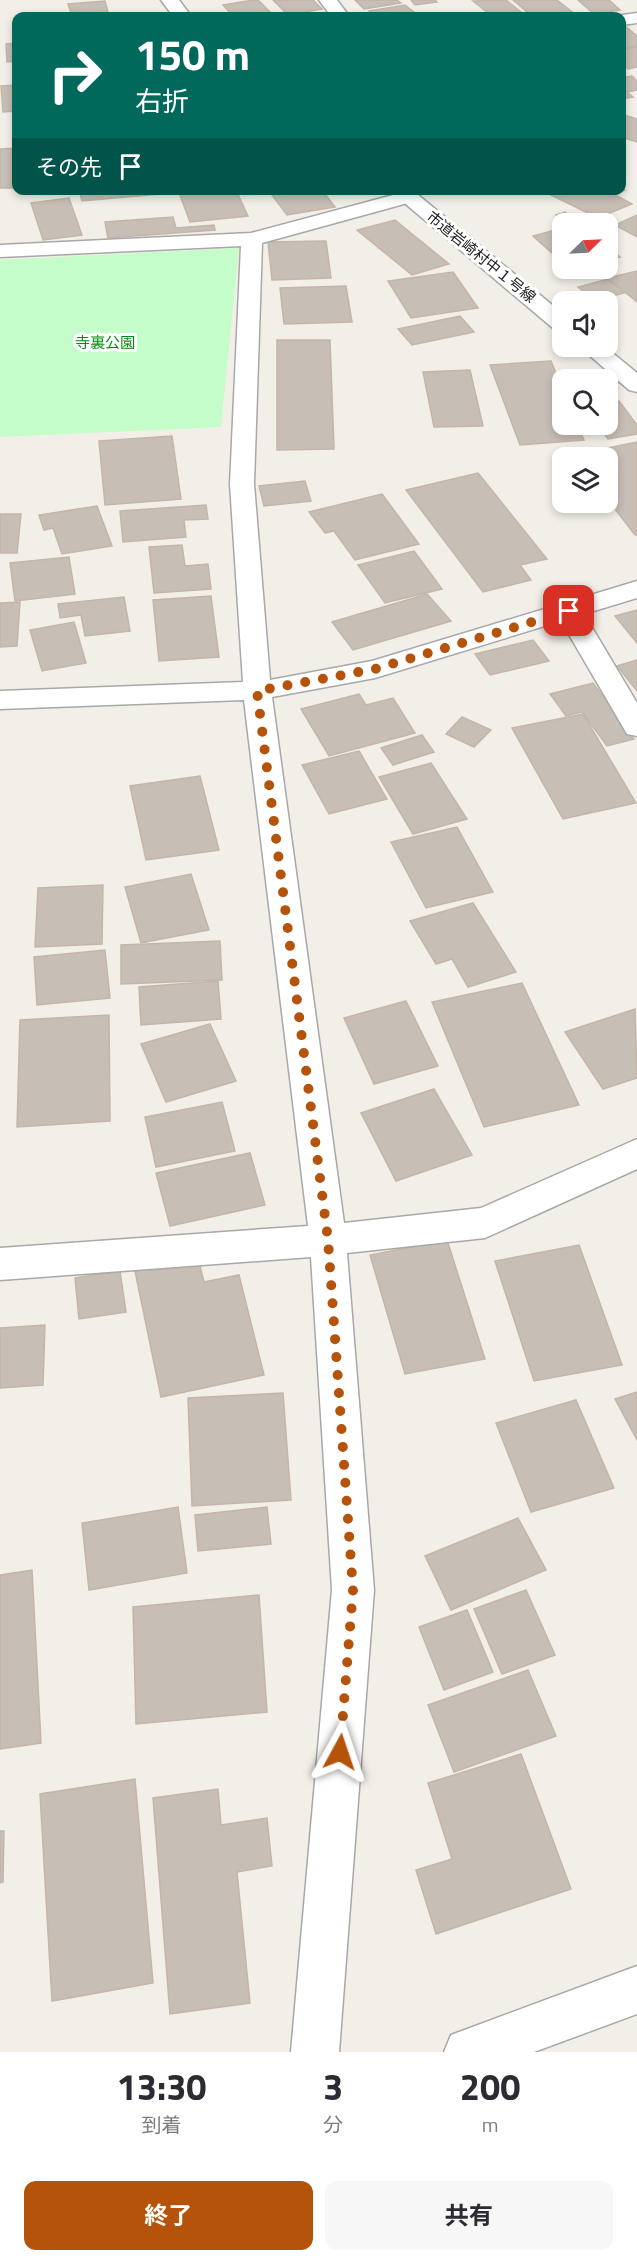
<!DOCTYPE html>
<html lang="ja">
<head>
<meta charset="utf-8">
<style>
	body { margin:0; font-family:"Titillium Web","Noto Sans JP",sans-serif; background:#f7f7f7; color:#2b2b33; height:100vh; display:flex; flex-direction:column; font-size:22px; white-space:nowrap }
	* { box-sizing:border-box; margin:0 }
	p { font-size:20px; color:#7c7c81 }
	.icon { flex:none; width:33px; height:33px; fill:none; stroke:currentColor; stroke-width:2; stroke-linecap:round; stroke-linejoin:round }
	.map { position:relative; height:2052px; overflow:hidden }
	.drawer { display:flex; flex-direction:column; background:#fff; flex:1 }
	.drawer>* { flex:none }
	.hud { position:absolute; left:12px; top:12px; width:614px; height:183px; border-radius:12px; box-shadow:0 3px 9px #0003; background:#00695c; color:#fff; overflow:hidden }
	.needle { width:39px; rotate:66deg }
	.buttons { position:absolute; left:552px; top:213px; display:grid; gap:12px }
	.buttons a { display:grid; place-items:center; width:66px; height:66px; border-radius:12px; background:#fff; box-shadow:0 3px 9px #0003; font-size:30px }
	.pin { position:absolute; display:grid; place-items:center; width:51px; height:51px; color:#fff; margin:-26px; border-radius:12px; box-shadow:0 3px 9px #0006 }
	.me { position:absolute; width:66px; margin:-33px; rotate:5deg; stroke-linejoin:round; filter:drop-shadow(0 0 4px #0008) }
	.turn { display:flex; align-items:center; gap:21px; height:126px; padding:0 24px; font-size:27px }
	.turn .icon { width:78px; height:78px; stroke-width:2.5 }
	.turn b { display:block; font-size:42px; line-height:51px }
	.then { display:flex; align-items:center; height:57px; padding:0 24px; background:#0003; gap:12px; font-size:22px }
	.eta { display:flex; justify-content:space-evenly; align-items:center; height:102px; text-align:center }
	.eta b { font-size:36px; font-weight:700; line-height:42px }
	.button { display:flex; gap:12px; margin-top:auto; padding:12px 24px }
	.button a { flex:1; height:69px; border-radius:12px; background:#b45309; color:#fff; font-size:24px; font-weight:700; line-height:69px; text-align:center }
	.button a+a { background:#f7f7f7; color:#2b2b33 }
	.map>svg:first-child { display:block }
	.park { fill:#c4fdc9 }
	.building { fill:#c7beb6; stroke:#c5b5a9; stroke-width:1.5 }
	.lines { fill:none; stroke-linecap:round; stroke-linejoin:round }
	.minor-casing { stroke:#a8a8a8; stroke-width:3 }
	.tertiary-casing { stroke:#a8a8a8; stroke-width:3 }
	.minor { fill:#fff; fill-rule:evenodd }
	.tertiary { fill:#fff; fill-rule:evenodd }
	.route { stroke:#b45309; stroke-width:10; stroke-dasharray:0 18 }
	.labels { text-anchor:middle; stroke-width:6; stroke-linejoin:round; paint-order:stroke }
	.far-street-label { font-size:15px; fill:#212121; stroke:#fff }
	.far-park-label { font-size:15px; fill:#068912; stroke:#fff }
</style>
</head>
<body>
<div class="map">
<svg width="637" height="2052" viewBox="0 0 637 2052">
	<rect width="100%" height="100%" fill="#f2efe8"/>
	<polygon class="park" points="239,248 221,427 0,437 0,260"/>
	<g class="building">
		<polygon points="253,0 258,0 274,16 233,16 223,5"/>
		<polygon points="273,0 313,0 322,9 288,15"/>
		<polygon points="355,0 397,0 401,3 364,9"/>
		<polygon points="411,0 435,0 437,2 415,5"/>
		<polygon points="506,0 526,16 492,16 473,1"/>
		<polygon points="513,0 557,0 576,15 532,16"/>
		<polygon points="578,0 609,0 620,10 594,14"/>
		<polygon points="105,1 109,16 56,16 55,14 71,13 68,4"/>
		<polygon points="405,5 419,16 376,16 369,11"/>
		<polygon points="621,26 625,26 637,36 637,46 621,49"/>
		<polygon points="16,43 16,61 7,62 6,44"/>
		<polygon points="637,47 637,67 628,69 621,63 621,50"/>
		<polygon points="632,76 637,81 637,90 627,92 633,97 621,99 621,78"/>
		<polygon points="16,85 16,111 3,112 1,86"/>
		<polygon points="621,114 637,119 637,142 621,137"/>
		<polygon points="16,148 16,188 0,188 0,149"/>
		<polygon points="621,188 625,190 615,195 632,204 598,218 543,191 621,190"/>
		<polygon points="79,190 158,190 159,194 82,201"/>
		<polygon points="178,190 236,190 248,216 190,222"/>
		<polygon points="299,190 322,190 335,207 287,215 272,195"/>
		<polygon points="69,198 82,235 43,240 31,203"/>
		<polygon points="565,212 576,221 566,223 556,215"/>
		<polygon points="637,215 637,237 615,225"/>
		<polygon points="173,217 176,228 214,225 215,230 108,238 105,222"/>
		<polygon points="395,220 449,264 412,275 357,230"/>
		<polygon points="562,228 562,262 533,236"/>
		<polygon points="326,241 331,278 272,280 268,242"/>
		<polygon points="608,246 620,257 608,260"/>
		<polygon points="637,271 637,302 608,278"/>
		<polygon points="453,272 478,308 411,318 388,281"/>
		<polygon points="608,279 624,293 595,301 578,287"/>
		<polygon points="346,286 352,322 284,324 280,288"/>
		<polygon points="460,316 474,332 412,345 398,329"/>
		<polygon points="277,340 330,340 334,449 277,450"/>
		<polygon points="551,361 562,388 562,424 577,424 584,440 520,445 490,365"/>
		<polygon points="470,370 483,426 434,427 423,372"/>
		<polygon points="619,401 637,425 637,434 608,439 597,424 608,424 608,403"/>
		<polygon points="172,436 181,499 105,505 99,441"/>
		<polygon points="637,442 637,535 635,535 608,500 608,458 575,458 573,455"/>
		<polygon points="478,473 547,559 520,565 531,580 483,592 406,490"/>
		<polygon points="305,481 311,501 264,506 259,486"/>
		<polygon points="382,494 419,544 355,560 334,531 325,533 309,512"/>
		<polygon points="206,505 208,519 184,520 186,537 123,542 120,511"/>
		<polygon points="97,506 112,546 62,554 53,528 44,530 39,515"/>
		<polygon points="0,514 21,514 17,553 0,553"/>
		<polygon points="182,545 185,566 208,564 211,589 154,593 149,547"/>
		<polygon points="414,551 442,589 385,603 358,565"/>
		<polygon points="69,557 75,594 15,601 10,563"/>
		<polygon points="427,594 451,621 353,650 332,622"/>
		<polygon points="211,596 219,657 159,661 153,600"/>
		<polygon points="124,597 130,631 85,636 81,615 60,618 58,604"/>
		<polygon points="20,602 17,646 0,647 0,603"/>
		<polygon points="637,610 637,643 615,616"/>
		<polygon points="74,622 86,663 42,671 30,630"/>
		<polygon points="533,640 549,661 490,675 475,654"/>
		<polygon points="637,660 637,691 617,666"/>
		<polygon points="593,683 634,739 607,746 582,712 566,716 550,694"/>
		<polygon points="359,694 366,705 393,698 415,733 329,756 301,709"/>
		<polygon points="583,714 636,803 563,819 512,728"/>
		<polygon points="462,717 491,730 474,747 446,734"/>
		<polygon points="422,735 434,752 393,765 381,748"/>
		<polygon points="359,751 387,799 329,814 302,765"/>
		<polygon points="431,763 467,819 413,834 379,777"/>
		<polygon points="200,776 219,850 146,860 130,786"/>
		<polygon points="457,827 493,892 426,908 391,842"/>
		<polygon points="191,874 209,930 141,943 125,887"/>
		<polygon points="103,885 102,944 35,947 38,888"/>
		<polygon points="473,903 516,972 468,987 452,959 436,964 410,921"/>
		<polygon points="220,941 222,980 121,984 121,945"/>
		<polygon points="105,950 110,998 37,1005 34,957"/>
		<polygon points="218,981 221,1019 141,1025 139,987"/>
		<polygon points="522,983 579,1105 484,1127 432,1002"/>
		<polygon points="406,1001 438,1066 374,1084 344,1018"/>
		<polygon points="635,1009 637,1078 603,1089 565,1032"/>
		<polygon points="109,1015 110,1121 17,1127 20,1020"/>
		<polygon points="210,1024 236,1081 166,1102 141,1044"/>
		<polygon points="434,1089 472,1155 396,1181 361,1113"/>
		<polygon points="222,1102 235,1151 156,1167 145,1117"/>
		<polygon points="250,1153 265,1205 170,1226 156,1173"/>
		<polygon points="447,1240 485,1359 405,1374 370,1255"/>
		<polygon points="579,1245 622,1365 534,1381 495,1261"/>
		<polygon points="198,1258 204,1282 239,1275 264,1375 161,1397 135,1271"/>
		<polygon points="120,1271 126,1312 79,1319 75,1278"/>
		<polygon points="45,1325 43,1385 0,1388 0,1328"/>
		<polygon points="637,1392 637,1440 615,1399"/>
		<polygon points="283,1393 291,1500 192,1506 188,1398"/>
		<polygon points="576,1400 614,1488 531,1512 496,1423"/>
		<polygon points="178,1507 187,1573 89,1590 82,1523"/>
		<polygon points="267,1507 271,1544 198,1551 195,1515"/>
		<polygon points="518,1518 546,1570 451,1610 425,1556"/>
		<polygon points="32,1570 41,1743 0,1749 0,1575"/>
		<polygon points="526,1590 555,1655 502,1674 474,1609"/>
		<polygon points="259,1595 267,1712 136,1724 133,1607"/>
		<polygon points="467,1610 493,1672 444,1690 419,1627"/>
		<polygon points="528,1670 556,1736 454,1772 428,1705"/>
		<polygon points="521,1754 571,1889 436,1934 416,1870 452,1859 428,1783"/>
		<polygon points="135,1779 153,1983 52,2001 40,1794"/>
		<polygon points="218,1789 221,1825 267,1818 272,1866 237,1872 250,2003 170,2014 153,1798"/>
		<polygon points="0,1831 4,1831 3,1882 0,1883"/>
	</g>
	<g class="lines">
		<g class="minor-casing">
			<g id="minor">
				<polygon points="319,0 337,0 349,16 331,16"/>
				<polygon points="637,13 637,23 621,25 621,16 615,16"/>
				<polygon points="408,191 415,193 418,197 415,201 262,243 254,484 270,680 372,661 637,581 637,598 584,614 637,703 637,736 627,734 561,621 375,678 272,697 344,1223 481,1208 637,1139 637,1169 485,1238 347,1253 374,1590 339,2052 291,2052 332,1590 311,1257 0,1280 0,1248 308,1226 244,700 0,709 0,691 243,682 230,484 241,246 0,257 0,245 251,233"/>
			</g>
		</g>
		<g class="tertiary-casing">
			<g id="tertiary">
				<polygon points="161,0 179,0 191,16 173,16"/>
				<polygon points="389,190 412,190 562,313 562,331 554,329"/>
				<polygon points="579,346 604,346 637,373 637,392 629,390"/>
				<polygon points="637,1966 637,2014 534,2052 444,2052 451,2035"/>
			</g>
		</g>
		<use href="#minor" class="minor"/>
		<use href="#tertiary" class="tertiary"/>
	</g>
	<g class="lines">
		<polyline class="route" points="340,1752 353,1590 328,1240 257,691 375,669 569,611"/>
	</g>
	<g class="labels">
		<g class="far-street-label">
			<text transform="translate(481 257) rotate(39)" y="5">市道岩崎村中１号線</text>
		</g>
		<g class="far-park-label">
			<text x="105" y="348">寺裏公園</text>
		</g>
	</g>
</svg>
<div class="buttons">
<a><svg class="needle" viewBox="-14 -14 28 28"><path d="M0-13l5 13h-10z" fill="#e53935"/><path d="M0 13l5-13h-10z" fill="#7c7c81"/></svg></a>
<a><svg class="icon" aria-label="sound" viewBox="0 0 24 24"><path d="M4 9h4l5-4v14l-5-4H4zM17 9q2 3 0 6"/></svg></a>
<a><svg class="icon" aria-label="search" viewBox="0 0 24 24"><circle cx="10" cy="10" r="6"/><path d="M15 15l6 6"/></svg></a>
<a><svg class="icon" aria-label="layers" viewBox="0 0 24 24"><path d="M12 4l9 5-9 5-9-5zM3 14l9 5 9-5"/></svg></a>
</div>
<div class="pin" style="left:569px;top:611px;background:#d93025"><svg class="icon" aria-label="arrive" viewBox="0 0 24 24"><path d="M6 21V4h12l-3 4 3 4H6"/></svg></div>
<svg class="me" style="left:340px;top:1752px" viewBox="-20 -20 40 40"><path d="M0-17L14 15 0 8-14 15z" fill="#b45309" stroke="#fff" stroke-width="4"/></svg>
<div class="hud">
<div class="turn"><svg class="icon" aria-label="right" viewBox="0 0 24 24"><path d="M7 20v-9h11M14 6l5 5-5 5"/></svg><div><b>150 m</b>右折</div></div>
<div class="then">その先<svg class="icon" aria-label="arrive" viewBox="0 0 24 24"><path d="M6 21V4h12l-3 4 3 4H6"/></svg></div>
</div>
</div>
<section class="drawer">
<div class="eta">
<div><b>13:30</b><p>到着</p></div>
<div><b>3</b><p>分</p></div>
<div><b>200</b><p>m</p></div>
</div>
<div class="button"><a>終了</a><a>共有</a></div>
</section>
</body>
</html>
